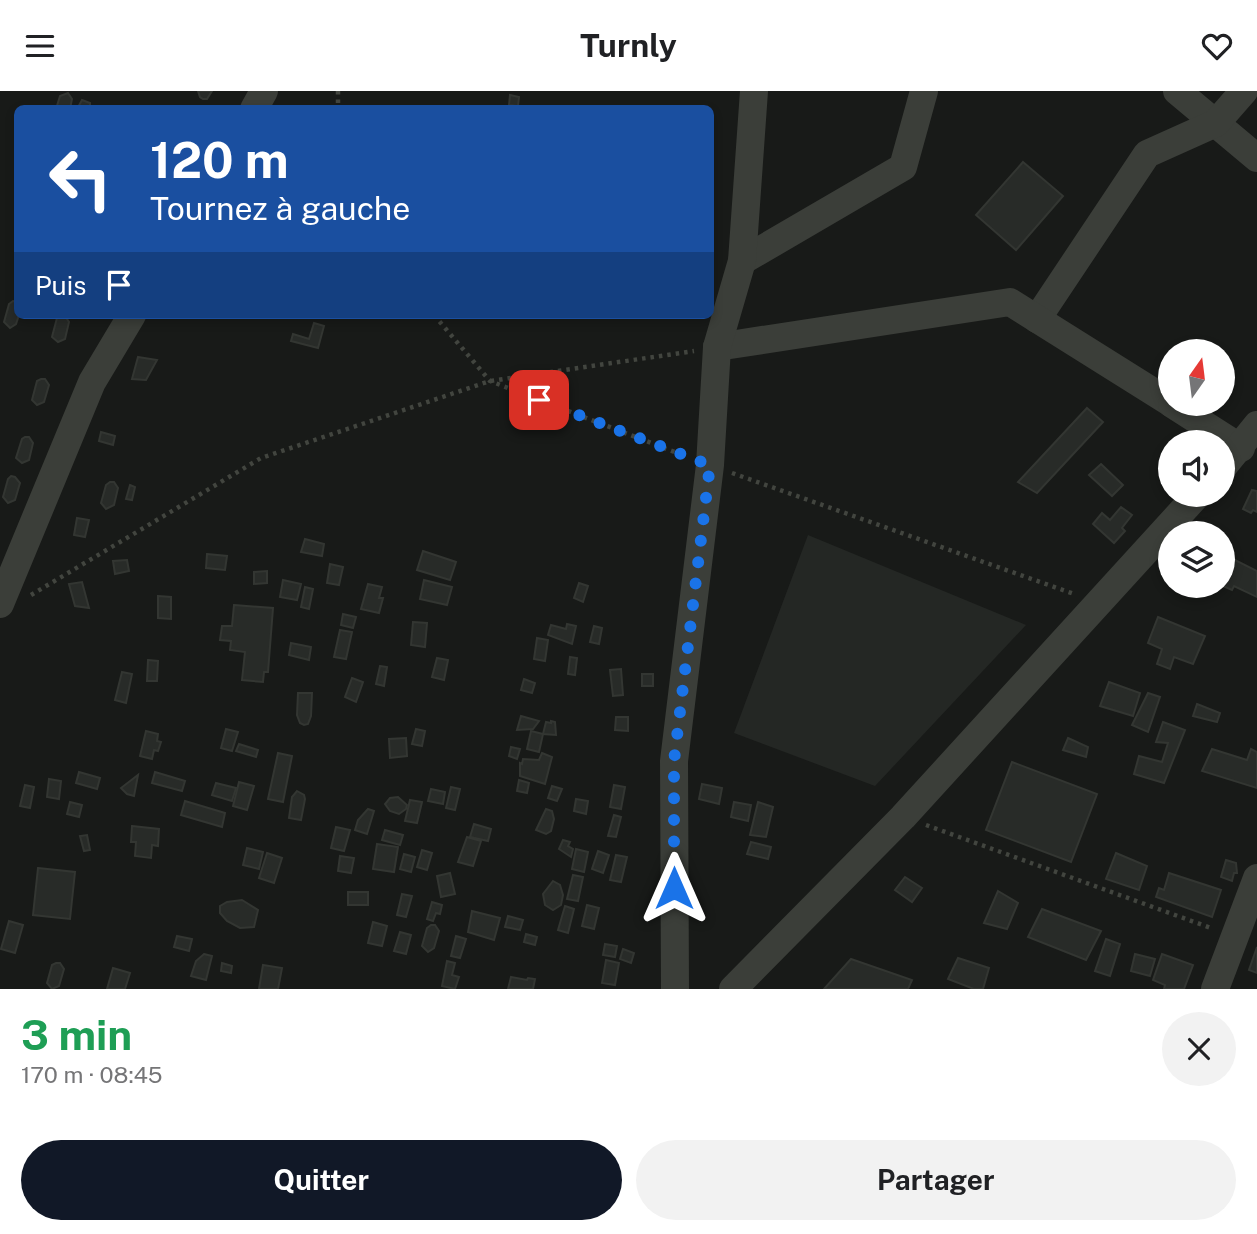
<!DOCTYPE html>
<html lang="fr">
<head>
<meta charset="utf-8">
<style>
	body { margin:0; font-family:"Public Sans",sans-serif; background:#f2f2f2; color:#202124; height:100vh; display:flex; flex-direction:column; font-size:26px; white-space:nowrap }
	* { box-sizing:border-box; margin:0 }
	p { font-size:23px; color:#757577 }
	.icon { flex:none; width:38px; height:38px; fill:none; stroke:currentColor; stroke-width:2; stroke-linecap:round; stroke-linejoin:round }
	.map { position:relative; height:898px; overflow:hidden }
	.side { display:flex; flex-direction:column; background:#fff; flex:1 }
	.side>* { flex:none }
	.guide { position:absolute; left:14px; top:14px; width:700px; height:214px; border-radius:10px; box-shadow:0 4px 10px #0003; background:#1a4fa0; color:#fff; overflow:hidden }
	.needle { width:46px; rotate:14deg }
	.fabs { position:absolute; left:1158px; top:248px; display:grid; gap:14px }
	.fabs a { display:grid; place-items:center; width:77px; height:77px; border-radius:50%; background:#fff; box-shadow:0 4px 10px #0003; font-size:35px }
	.pin { position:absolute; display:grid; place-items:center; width:60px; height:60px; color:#fff; margin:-30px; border-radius:14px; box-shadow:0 4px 10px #0006 }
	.me { position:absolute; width:77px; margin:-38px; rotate:0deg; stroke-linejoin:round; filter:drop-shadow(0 0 5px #0008) }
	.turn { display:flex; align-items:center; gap:24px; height:147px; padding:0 21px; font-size:32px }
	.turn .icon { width:91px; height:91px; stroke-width:2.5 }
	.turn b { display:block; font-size:49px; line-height:60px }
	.then { display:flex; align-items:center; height:66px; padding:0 21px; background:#0003; gap:14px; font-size:26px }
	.round { display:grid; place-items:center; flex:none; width:74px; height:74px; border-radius:37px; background:#f2f2f2 }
	.overview { display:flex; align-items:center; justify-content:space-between; height:119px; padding:0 21px }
	h1 { font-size:42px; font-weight:700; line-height:52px; color:#1e9e55 }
	.action { display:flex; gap:14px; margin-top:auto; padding:14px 21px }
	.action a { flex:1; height:80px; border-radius:42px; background:#111827; color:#fff; font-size:28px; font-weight:700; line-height:80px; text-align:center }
	.action a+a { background:#f2f2f2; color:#202124 }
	header { display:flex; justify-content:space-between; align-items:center; height:91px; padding:0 21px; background:#fff; font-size:32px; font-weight:700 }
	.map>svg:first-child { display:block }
	.built { fill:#242724 }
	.building { fill:#282b28; stroke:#333632; stroke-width:2 }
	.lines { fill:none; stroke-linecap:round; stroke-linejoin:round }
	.path { stroke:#42453f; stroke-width:4.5; stroke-dasharray:3.5 5; stroke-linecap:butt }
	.minor { stroke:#3b3e39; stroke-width:28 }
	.route { stroke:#1a73e8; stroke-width:12; stroke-dasharray:0 21.6 }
</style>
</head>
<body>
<header><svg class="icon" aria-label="menu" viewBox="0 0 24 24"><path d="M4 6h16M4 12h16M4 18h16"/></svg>Turnly<svg class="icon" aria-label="heart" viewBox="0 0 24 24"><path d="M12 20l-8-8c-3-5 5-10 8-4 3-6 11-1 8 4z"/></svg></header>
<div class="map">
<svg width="1257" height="898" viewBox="0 0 1257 898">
	<rect width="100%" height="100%" fill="#181a18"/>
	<polygon class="built" points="808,444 1026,534 875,695 734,642"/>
	<g class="building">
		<polygon points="198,0 212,0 207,8 203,8 200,6"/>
		<polygon points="68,2 72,8 70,18 56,18 60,5"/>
		<polygon points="510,4 519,6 518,15 509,14"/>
		<polygon points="82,9 90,12 90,18 77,18"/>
		<polygon points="1023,71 1063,105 1016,159 976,124"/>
		<polygon points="13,210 18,211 18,224 19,224 16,233 10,237 4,231 9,213"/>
		<polygon points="61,225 65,225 69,231 65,248 58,251 52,246 57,227"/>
		<polygon points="314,232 324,235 318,257 291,250 293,243 309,248"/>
		<polygon points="138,266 157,269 146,289 132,288"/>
		<polygon points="41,288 45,288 49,294 44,311 37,314 32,309 37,290"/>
		<polygon points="1087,317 1103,331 1037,402 1018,391"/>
		<polygon points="101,341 115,345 113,354 99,350"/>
		<polygon points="25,346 29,346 33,352 29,369 22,372 16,367 22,348"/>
		<polygon points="1101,373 1123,394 1112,405 1089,384"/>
		<polygon points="11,385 15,386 20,392 15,409 8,412 3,406 8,388"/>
		<polygon points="110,391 114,391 118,397 114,414 106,418 101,412 106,394"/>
		<polygon points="130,394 135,396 132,409 126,408"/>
		<polygon points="1252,399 1257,400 1257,421 1253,419 1251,422 1243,418"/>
		<polygon points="1121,416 1132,424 1122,437 1125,440 1114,452 1093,433 1102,422 1110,429"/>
		<polygon points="77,427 89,429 85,446 74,444"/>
		<polygon points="305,448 324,453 322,465 301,461"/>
		<polygon points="423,460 456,471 450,489 417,479"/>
		<polygon points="207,463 227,465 225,479 206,477"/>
		<polygon points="1223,463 1257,480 1257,506 1234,495 1232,499 1223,495"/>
		<polygon points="127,469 129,480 115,483 113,470"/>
		<polygon points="330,473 343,476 339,494 327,492"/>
		<polygon points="267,480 267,492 254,493 254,481"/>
		<polygon points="283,489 301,493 297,509 280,506"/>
		<polygon points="424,489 452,496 447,514 420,508"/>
		<polygon points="82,491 89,517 75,515 69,493"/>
		<polygon points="579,492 588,495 583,511 574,507"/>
		<polygon points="368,493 382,496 379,507 383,507 379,522 361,518"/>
		<polygon points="305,496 313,498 309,518 301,516"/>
		<polygon points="158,505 171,506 171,528 158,527"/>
		<polygon points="234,514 273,517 268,581 264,581 263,591 242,589 245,561 230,559 231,550 220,549 222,535 232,535"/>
		<polygon points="343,523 356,526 353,537 341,534"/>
		<polygon points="1158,526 1205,545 1193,573 1174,566 1170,578 1157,573 1162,558 1148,552"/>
		<polygon points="413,531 427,532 425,556 411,554"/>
		<polygon points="567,533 576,535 572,553 548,544 551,534 566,538"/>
		<polygon points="594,535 602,537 599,553 590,551"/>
		<polygon points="340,539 352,541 346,568 334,566"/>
		<polygon points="537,547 548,549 545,570 534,568"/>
		<polygon points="291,552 311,556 309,569 289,564"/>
		<polygon points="570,566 577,567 575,584 568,583"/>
		<polygon points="437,567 448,569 444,589 432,586"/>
		<polygon points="148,569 158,570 157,590 147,590"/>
		<polygon points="380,575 387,576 384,595 376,593"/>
		<polygon points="621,578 623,604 613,605 610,579"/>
		<polygon points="122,581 132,583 126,612 115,609"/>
		<rect x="642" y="583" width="11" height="12"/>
		<polygon points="352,587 363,591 356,611 345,606"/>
		<polygon points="524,588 535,592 532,602 521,599"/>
		<polygon points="1109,591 1140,602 1133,625 1100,615"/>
		<polygon points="298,602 312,602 311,625 308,633 304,634 300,632 297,624"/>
		<polygon points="1148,602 1160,606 1148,641 1132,634"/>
		<polygon points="1197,613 1220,622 1217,631 1193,625"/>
		<polygon points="521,625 539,630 533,638 517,639"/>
		<polygon points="616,626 628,626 628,640 615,639"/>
		<polygon points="551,630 555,631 556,644 543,643 546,631 551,632"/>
		<polygon points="1163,631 1185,639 1164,692 1134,683 1139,665 1162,671 1168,652 1156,651"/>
		<polygon points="226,638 238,641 232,660 221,657"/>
		<polygon points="416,638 425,640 422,655 412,653"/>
		<polygon points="146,640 158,643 157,650 161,651 158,660 154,659 152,668 140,665"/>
		<polygon points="531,640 543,643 539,661 527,658"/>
		<polygon points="406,647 407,665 390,667 389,648"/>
		<polygon points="1068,647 1088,656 1086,666 1063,659"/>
		<polygon points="239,653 258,659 256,666 236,660"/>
		<polygon points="511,656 520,658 517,668 509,665"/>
		<polygon points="1212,658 1247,669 1251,658 1257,661 1257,697 1202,680"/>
		<polygon points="278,662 292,665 283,711 268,708"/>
		<polygon points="542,662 552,666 545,693 520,685 520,672 522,673 523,668 539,669"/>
		<polygon points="1012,671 1097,703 1071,771 986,739"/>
		<polygon points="79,681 100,687 97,698 76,692"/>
		<polygon points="155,681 185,690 182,700 152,692"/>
		<polygon points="138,684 134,705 127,703 121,697"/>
		<polygon points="49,688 61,690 59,708 47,706"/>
		<polygon points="519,689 529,692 527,702 517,700"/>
		<polygon points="239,691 254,695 247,719 233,715"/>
		<polygon points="216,692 236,697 232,710 212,704"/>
		<polygon points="702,693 722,697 719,713 699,708"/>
		<polygon points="25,694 34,696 30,717 20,715"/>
		<polygon points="614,694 625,696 621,718 610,716"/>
		<polygon points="552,695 562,698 557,710 548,707"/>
		<polygon points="451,696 460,698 455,719 446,717"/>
		<polygon points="431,698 445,701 443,713 428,710"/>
		<polygon points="297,700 304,704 305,708 301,729 289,727 292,706"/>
		<polygon points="398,706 407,714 406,718 399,723 390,720 385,713 390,707"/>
		<polygon points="576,708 588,710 586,723 574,720"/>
		<polygon points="410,709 422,711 417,732 405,730"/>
		<polygon points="185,710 225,722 222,736 181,724"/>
		<polygon points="70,711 82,714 79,726 67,723"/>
		<polygon points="734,711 751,714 748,730 731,726"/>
		<polygon points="758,711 773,716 766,746 750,744"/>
		<polygon points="368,718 374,720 367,743 355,739 358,729"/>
		<polygon points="546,718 552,720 554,728 551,740 546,743 536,739"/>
		<polygon points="614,724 621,726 616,746 608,745"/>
		<polygon points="474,733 491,738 488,750 470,746"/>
		<polygon points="132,735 159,738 158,755 152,754 151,767 135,765 136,751 131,751"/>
		<polygon points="336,736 350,739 344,760 331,757"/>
		<polygon points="385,739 403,744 400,754 382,749"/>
		<polygon points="87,744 90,759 84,760 80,745"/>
		<polygon points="467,746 481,750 473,775 458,771"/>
		<polygon points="563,749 570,751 568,755 573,758 571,766 559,758"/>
		<polygon points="751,751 771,756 768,768 747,763"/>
		<polygon points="377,753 398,756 394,781 373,778"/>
		<polygon points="247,757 263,761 259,778 243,774"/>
		<polygon points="576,758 588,761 584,781 572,778"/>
		<polygon points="422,759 432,762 427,779 417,776"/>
		<polygon points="598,760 609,764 603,782 592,778"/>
		<polygon points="267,762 282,767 274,792 259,787"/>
		<polygon points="1116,762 1147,775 1139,799 1106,788"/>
		<polygon points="404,763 415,766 411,781 400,778"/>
		<polygon points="616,764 627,766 621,791 610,789"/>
		<polygon points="340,765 354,767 351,782 338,780"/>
		<polygon points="1226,769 1236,772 1237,782 1234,782 1232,790 1221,786"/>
		<polygon points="38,777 75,781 70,828 33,824"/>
		<polygon points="450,782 455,803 441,806 437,785"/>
		<polygon points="1169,782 1221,799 1212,826 1156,806 1159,797 1164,799"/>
		<polygon points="573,784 583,786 578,810 567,808"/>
		<polygon points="905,786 922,797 912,811 895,799"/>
		<polygon points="553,790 560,794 563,804 561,814 553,819 545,814 543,803"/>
		<polygon points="998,800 1018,812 1007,838 984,832"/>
		<rect x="348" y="801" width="20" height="13"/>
		<polygon points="402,803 412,805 406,826 397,824"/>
		<polygon points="242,809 258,819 254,836 240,837 227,830 220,822 220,815 227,811"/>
		<polygon points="432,811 442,814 440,823 436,822 433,830 427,828"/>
		<polygon points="587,814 599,817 594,838 582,835"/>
		<polygon points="565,815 574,818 568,842 558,839"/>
		<polygon points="1042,818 1101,840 1086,869 1028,846"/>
		<polygon points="472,820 500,827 494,849 468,841"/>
		<polygon points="508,825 523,829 520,839 505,836"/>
		<polygon points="9,830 23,834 15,862 1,858"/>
		<polygon points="373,831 387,835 382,855 368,852"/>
		<polygon points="431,834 435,834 439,840 434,857 428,861 422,855 427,837"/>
		<polygon points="400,841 411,844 406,863 394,860"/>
		<polygon points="526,843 537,846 535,854 524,851"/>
		<polygon points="177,845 192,848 189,860 174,856"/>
		<polygon points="456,845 466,848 460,867 451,865"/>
		<polygon points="1106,848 1120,853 1110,885 1095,880"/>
		<polygon points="605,853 617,855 615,866 603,864"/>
		<polygon points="1257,856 1257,882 1249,879"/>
		<polygon points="623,858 634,862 631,872 620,868"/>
		<polygon points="204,863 212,865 206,889 191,885 196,870"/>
		<polygon points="1135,863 1155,868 1150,885 1131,880"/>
		<polygon points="1162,863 1193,874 1184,898 1164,898 1165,894 1153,889"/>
		<polygon points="958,867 989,877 983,898 974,898 948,888"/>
		<polygon points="851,868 912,889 908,898 824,898"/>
		<polygon points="606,869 619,872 615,894 602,892"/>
		<polygon points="447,870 455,872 452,884 459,886 455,898 442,895"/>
		<polygon points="56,872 60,872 64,878 59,895 52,898 47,892 52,874"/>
		<polygon points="222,872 232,875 231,882 221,880"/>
		<polygon points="263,874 282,877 278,898 259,898"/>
		<polygon points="113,877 130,882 125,898 107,898"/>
		<polygon points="511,886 527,889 528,887 535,888 533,898 508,898"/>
	</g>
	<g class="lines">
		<g class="path">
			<polyline points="338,0 338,18"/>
			<polyline points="434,224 490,290 685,365"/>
			<polyline points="732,382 1074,503"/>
			<polyline points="31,504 261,367 490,290 694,260"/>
			<polyline points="926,734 1211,837"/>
		</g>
		<g class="minor">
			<polyline points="1177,0 1257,67"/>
			<polyline points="254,18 264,0"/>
			<polyline points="742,170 903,76 924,0"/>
			<polyline points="1037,228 1147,63 1216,32 1244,0"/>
			<polyline points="717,256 1010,211 1171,312"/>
			<polyline points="1172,313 1241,357"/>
			<polyline points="1223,376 1257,334"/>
			<polyline points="0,513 92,291 132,224"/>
			<polyline points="675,898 674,670 710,374 717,256 742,170 754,0"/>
			<polyline points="733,898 903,726 1197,404"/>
			<polyline points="1215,898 1257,787"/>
		</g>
	</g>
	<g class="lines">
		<polyline class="route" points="539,309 710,374 674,670 674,797"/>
	</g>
</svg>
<div class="fabs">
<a><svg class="needle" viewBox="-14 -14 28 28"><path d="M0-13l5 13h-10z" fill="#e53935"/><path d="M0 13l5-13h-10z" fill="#757577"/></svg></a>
<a><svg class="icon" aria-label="sound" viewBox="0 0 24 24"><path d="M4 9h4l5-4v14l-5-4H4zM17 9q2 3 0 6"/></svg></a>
<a><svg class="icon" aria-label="layers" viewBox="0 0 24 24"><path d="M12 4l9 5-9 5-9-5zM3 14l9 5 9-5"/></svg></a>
</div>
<div class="pin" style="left:539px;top:309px;background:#d93025"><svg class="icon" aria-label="arrive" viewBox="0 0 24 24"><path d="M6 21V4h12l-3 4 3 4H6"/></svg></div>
<svg class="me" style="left:674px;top:797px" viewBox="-20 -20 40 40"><path d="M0-17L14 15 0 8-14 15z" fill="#1a73e8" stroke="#fff" stroke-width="4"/></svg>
<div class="guide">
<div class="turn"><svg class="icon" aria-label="left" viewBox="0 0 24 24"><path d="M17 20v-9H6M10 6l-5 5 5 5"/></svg><div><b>120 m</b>Tournez à gauche</div></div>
<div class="then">Puis<svg class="icon" aria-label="arrive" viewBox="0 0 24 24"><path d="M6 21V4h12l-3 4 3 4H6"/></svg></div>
</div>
</div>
<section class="side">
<div class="overview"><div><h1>3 min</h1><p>170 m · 08:45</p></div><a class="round"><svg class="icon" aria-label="close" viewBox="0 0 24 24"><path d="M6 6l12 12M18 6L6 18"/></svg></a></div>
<div class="action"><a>Quitter</a><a>Partager</a></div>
</section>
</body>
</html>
